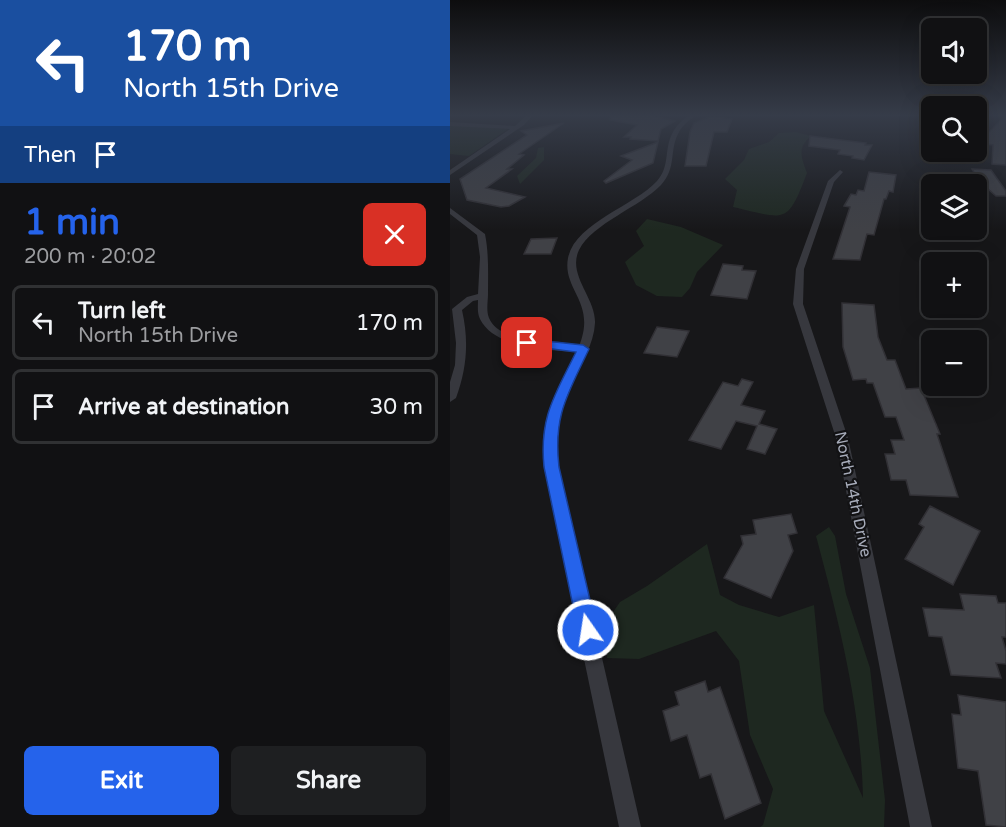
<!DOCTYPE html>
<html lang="en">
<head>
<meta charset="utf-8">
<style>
	body { margin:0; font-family:"Varela Round",sans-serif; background:#1e1f21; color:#f1f3f6; height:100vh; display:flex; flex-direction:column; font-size:22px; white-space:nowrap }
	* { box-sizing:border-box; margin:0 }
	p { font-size:20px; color:#9c9da0 }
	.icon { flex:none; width:33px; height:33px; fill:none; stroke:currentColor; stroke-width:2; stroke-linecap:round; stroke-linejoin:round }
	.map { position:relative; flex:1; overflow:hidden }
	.side { display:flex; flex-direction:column; background:#111113; width:450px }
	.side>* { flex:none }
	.banner { background:#1a4fa0; color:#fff; overflow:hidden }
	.tools { position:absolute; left:471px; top:18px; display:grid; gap:12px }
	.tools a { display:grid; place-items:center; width:66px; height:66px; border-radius:9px; background:#111113; box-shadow:0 6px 24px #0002,0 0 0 2px #303133; font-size:30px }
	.pin { position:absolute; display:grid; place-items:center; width:51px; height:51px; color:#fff; margin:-26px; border-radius:12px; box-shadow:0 3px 9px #0006 }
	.me { position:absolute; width:66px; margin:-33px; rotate:347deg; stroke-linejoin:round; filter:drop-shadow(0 0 4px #0008) }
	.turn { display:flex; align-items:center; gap:21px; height:126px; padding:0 24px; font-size:27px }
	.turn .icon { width:78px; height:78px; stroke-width:2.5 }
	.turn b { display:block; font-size:42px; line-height:51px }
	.then { display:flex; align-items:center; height:57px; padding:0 24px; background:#0003; gap:12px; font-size:22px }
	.round { display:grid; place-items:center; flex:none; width:63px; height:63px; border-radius:9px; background:#1e1f21 }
	.headline { display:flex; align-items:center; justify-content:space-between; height:102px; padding:0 24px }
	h1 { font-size:36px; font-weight:700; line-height:45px; color:#2563eb }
	.primary-button { display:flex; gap:12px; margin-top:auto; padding:12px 24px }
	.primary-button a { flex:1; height:69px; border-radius:9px; background:#2563eb; color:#fff; font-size:24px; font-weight:700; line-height:69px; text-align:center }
	.primary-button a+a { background:#1e1f21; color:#f1f3f6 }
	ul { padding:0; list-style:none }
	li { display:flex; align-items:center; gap:18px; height:75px; margin:0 12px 9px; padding:0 12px; border:3px solid #303133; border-radius:9px }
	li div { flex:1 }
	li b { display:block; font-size:22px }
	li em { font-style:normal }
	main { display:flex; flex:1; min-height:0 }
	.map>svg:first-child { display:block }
	.green { fill:#1e2820 }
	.building { fill:#404146; stroke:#313035; stroke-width:1.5 }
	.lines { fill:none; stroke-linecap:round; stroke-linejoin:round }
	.minor { fill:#37383e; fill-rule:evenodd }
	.route { fill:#2563eb; stroke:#184099; stroke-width:1.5 }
	.labels { text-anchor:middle; stroke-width:4.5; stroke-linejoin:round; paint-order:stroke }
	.street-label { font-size:16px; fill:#a7acba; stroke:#121214 }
</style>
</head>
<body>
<main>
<section class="side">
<div class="banner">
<div class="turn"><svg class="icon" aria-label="left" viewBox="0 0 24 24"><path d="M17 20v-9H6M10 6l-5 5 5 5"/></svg><div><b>170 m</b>North 15th Drive</div></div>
<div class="then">Then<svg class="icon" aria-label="arrive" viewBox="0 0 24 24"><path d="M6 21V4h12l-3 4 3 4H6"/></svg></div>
</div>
<div class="headline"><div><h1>1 min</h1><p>200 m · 20:02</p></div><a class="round" style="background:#d93025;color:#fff"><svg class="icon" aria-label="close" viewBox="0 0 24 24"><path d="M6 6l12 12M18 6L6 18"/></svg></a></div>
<ul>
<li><svg class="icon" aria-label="left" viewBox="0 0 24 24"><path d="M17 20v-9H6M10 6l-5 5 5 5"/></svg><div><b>Turn left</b><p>North 15th Drive</p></div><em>170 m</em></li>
<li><svg class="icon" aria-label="arrive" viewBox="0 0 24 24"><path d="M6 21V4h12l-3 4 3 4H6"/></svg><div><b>Arrive at destination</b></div><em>30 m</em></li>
</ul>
<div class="primary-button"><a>Exit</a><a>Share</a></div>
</section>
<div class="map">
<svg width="556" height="827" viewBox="0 0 556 827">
	<rect width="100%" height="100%" fill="#171719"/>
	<g class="green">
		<polygon points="0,125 57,129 58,129 19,156 0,154"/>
		<path d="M346,132L361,136C347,148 351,156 357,173C337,226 336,219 283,207L287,190L275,179L294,160L299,149L319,142L329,133Z"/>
		<polygon points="94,147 94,160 70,184 67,176 86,158 88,148"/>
		<polygon points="197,219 231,227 273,245 247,272 240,288 232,297 207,296 186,285 175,262 194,246 186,231"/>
		<path d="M379,527L385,536L396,594L420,668L435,800L434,827H310L313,825L323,789L300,735L289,661L266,631L189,659L157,658L159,618L170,602L197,586L257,544L270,595L289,605L329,617L364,605L374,711L413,798C411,708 389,622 366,536Z"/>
	</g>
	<g class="building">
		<polygon points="161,114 197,114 225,121 211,129 208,141 180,139 181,137 174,137 187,125 160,120"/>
		<polygon points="556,115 556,165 542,164 543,145 528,143"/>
		<polygon points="262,116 282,119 277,132 264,132 256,166 235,166 240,132 244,123"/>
		<polygon points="114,123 69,154 74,155 57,169 62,169 36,188 75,197 59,206 51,207 17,200 10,179 77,135 71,131"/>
		<polygon points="360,136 416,143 415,145 422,145 414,160 402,158 403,156 388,154 390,150 359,146"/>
		<polygon points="208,142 203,163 156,183 154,181 182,160 171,156"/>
		<polygon points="522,169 541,170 556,191 556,196 546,196 529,181"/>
		<polygon points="419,172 446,175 443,192 439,191 436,199 434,199 424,235 417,234 410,260 383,259 400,207 394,206 401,194 406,195 408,190 414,191"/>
		<polygon points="107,238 101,254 74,254 81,239"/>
		<polygon points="273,264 293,266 292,270 306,271 297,299 261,295"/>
		<polygon points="392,303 424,305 428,337 437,360 445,360 456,389 471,388 490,434 487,434 508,497 460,495 456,480 441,480 435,454 445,454 441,440 454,440 446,417 435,417 423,383 417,383 416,379 403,380 393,347"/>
		<polygon points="207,327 239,331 227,357 194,353"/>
		<polygon points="292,379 303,382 291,405 315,411 309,424 327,429 315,454 297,449 307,426 286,421 271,449 239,440 273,382 288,386"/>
		<polygon points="480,506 530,531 503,585 455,559 474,527 469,524"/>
		<polygon points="341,514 347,533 338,535 343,551 321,598 274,578 293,544 291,536 306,534 303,520"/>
		<polygon points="510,594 546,596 548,603 556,603 556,637 552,637 556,651 556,664 546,663 551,678 501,675 492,637 479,636 473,608 514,610"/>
		<polygon points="255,681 258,692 270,687 311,803 275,819 261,774 250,778 237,735 221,741 213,711 229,705 225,692"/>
		<polygon points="508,695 556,702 556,827 536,825 528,771 508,768 502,714 511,715"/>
	</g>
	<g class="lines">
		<g class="minor">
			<polygon points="78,114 84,114 74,125 0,175 0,170 60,129 0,126 0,122 65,126"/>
			<path d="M240,114H247C240,120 232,125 228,134C219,152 227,167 211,185C190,207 143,223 129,250C117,275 146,298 145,323C144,344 131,364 122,383C109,410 105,437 108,467L191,827H169L94,467C92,420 106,393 126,352C98,350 44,348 30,319C27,313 28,306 28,300L23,301L12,310C19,341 17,368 6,398L0,402V382L5,365L6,343L2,309L17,297L28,294L30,257L27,235L0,214V208L35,234C39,254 38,274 38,294C38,301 36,311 39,318C49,343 106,344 129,346C147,302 112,290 118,258C125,223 184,206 207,181C220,167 214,150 222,134C226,125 233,120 240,114Z"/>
			<polygon points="390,170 393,172 384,182 354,269 353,304 398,438 482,827 460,827 386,438 343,304 346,269 378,181"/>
		</g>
	</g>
	<linearGradient id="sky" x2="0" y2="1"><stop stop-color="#0d0d0e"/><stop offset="0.5" stop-color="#363c49"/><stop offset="1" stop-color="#363c49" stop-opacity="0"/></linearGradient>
	<rect width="556" height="230" fill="url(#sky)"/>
	<path class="route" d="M77,339L133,345L139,349C118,394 103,415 109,467L147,630L144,636L138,639L131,636L128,630L94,467C89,417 105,395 126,352L72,345V340Z"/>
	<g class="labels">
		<g class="street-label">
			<text transform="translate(404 494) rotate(78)" y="6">North 14th Drive</text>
		</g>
	</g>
</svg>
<div class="tools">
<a><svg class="icon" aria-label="sound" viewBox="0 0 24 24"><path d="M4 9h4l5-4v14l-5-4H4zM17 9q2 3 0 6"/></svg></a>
<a><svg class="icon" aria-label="search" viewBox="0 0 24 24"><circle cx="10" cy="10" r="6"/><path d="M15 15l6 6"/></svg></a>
<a><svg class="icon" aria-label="layers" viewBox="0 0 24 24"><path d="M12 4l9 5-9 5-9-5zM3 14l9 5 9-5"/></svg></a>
<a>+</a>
<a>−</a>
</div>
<div class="pin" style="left:77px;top:343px;background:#d93025"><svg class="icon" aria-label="arrive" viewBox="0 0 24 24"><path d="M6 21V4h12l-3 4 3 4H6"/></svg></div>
<svg class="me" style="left:138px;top:630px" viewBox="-20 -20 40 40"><circle r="17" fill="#2563eb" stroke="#fff" stroke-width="3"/><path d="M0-11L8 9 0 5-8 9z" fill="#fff"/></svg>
</div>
</main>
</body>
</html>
